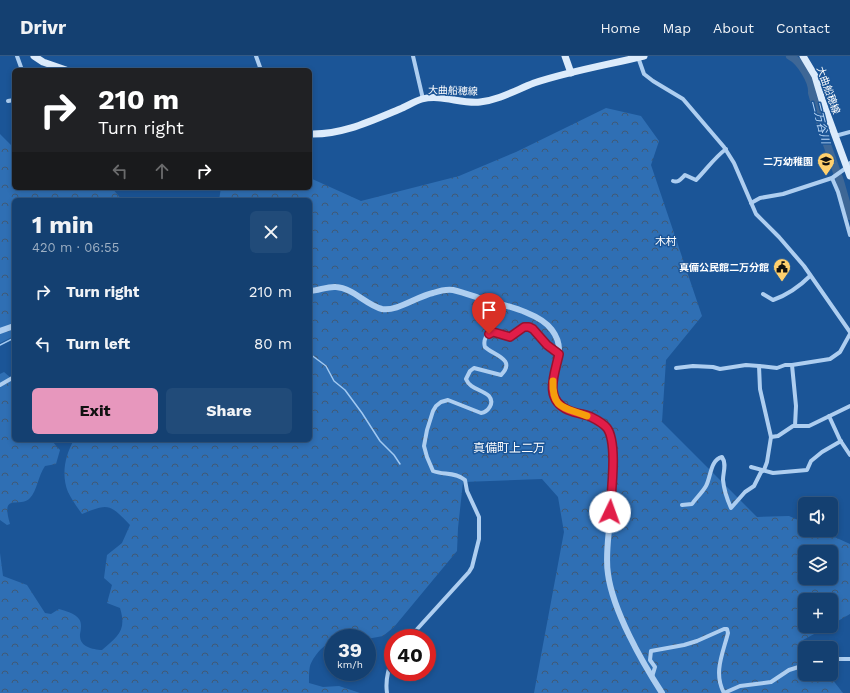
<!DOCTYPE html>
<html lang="en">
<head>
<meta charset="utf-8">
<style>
	body { margin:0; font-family:"Work Sans","Noto Sans JP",sans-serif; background:#214b79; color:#f1f3f6; height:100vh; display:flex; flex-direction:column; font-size:15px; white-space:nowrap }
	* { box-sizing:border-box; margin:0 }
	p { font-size:13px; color:#9dafc3 }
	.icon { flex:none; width:22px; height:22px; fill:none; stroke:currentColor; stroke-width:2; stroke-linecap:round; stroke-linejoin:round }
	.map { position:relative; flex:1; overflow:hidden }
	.panel { position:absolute; left:12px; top:142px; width:300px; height:244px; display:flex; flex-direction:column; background:#144071; border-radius:6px; box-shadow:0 2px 6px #0003,0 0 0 1px #335984 }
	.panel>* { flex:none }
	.banner { position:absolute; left:12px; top:12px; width:300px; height:122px; border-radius:6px; box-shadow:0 2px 6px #0003,0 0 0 1px #335984; background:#202124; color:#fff; overflow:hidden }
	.buttons { position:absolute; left:798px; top:441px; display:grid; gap:8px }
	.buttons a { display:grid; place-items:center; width:40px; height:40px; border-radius:6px; background:#144071; box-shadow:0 2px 6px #0003,0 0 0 1px #335984; font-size:20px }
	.speed { position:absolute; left:324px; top:573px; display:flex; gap:8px; font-size:20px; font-weight:700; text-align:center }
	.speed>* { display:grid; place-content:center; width:52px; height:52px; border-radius:50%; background:#144071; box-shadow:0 2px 6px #0003,0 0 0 1px #335984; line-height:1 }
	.speed small { font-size:10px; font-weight:400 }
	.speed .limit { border:6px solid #d22; background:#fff; color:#111 }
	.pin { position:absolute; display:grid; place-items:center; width:34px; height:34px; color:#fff; margin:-41px -17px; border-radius:50% 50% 50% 0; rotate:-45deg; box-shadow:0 0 4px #0007 }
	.pin .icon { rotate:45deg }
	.me { position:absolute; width:44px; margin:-22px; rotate:3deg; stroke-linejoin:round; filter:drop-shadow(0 0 3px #0008) }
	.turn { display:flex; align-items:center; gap:14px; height:84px; padding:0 20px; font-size:18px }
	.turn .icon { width:52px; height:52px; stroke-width:2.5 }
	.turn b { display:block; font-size:28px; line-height:34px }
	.lanes { display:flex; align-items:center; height:38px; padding:0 20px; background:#0003; justify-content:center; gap:20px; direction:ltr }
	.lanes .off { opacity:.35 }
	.round { display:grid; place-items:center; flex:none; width:42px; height:42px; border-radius:6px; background:#214b79 }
	.headline { display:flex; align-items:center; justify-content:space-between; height:68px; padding:0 20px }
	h1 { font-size:24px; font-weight:700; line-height:30px }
	.primary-button { display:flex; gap:8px; margin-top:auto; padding:8px 20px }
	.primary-button a { flex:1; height:46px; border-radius:6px; background:#e797bd; color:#111; font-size:16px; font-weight:700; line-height:46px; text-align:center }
	.primary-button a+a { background:#214b79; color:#f1f3f6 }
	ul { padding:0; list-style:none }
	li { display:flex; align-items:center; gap:12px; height:52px; padding:0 20px }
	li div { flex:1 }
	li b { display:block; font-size:15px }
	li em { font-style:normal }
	header { display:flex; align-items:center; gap:24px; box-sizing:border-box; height:56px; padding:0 20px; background:#144071; border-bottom:1px solid #335984 }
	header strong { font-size:19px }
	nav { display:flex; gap:22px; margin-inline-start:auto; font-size:14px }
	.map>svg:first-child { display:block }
	.forest { fill:url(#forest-crowns); fill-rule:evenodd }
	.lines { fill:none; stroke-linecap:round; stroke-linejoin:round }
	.stream { stroke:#a1c9f2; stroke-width:1.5 }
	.river { stroke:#3e6796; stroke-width:8 }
	.minor { stroke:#aecef0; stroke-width:4 }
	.tertiary { stroke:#aecef0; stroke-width:6 }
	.secondary { stroke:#dcebfb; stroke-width:7 }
	.route-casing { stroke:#92132f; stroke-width:10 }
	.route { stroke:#e11d48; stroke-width:7 }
	.slow { stroke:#f59e0b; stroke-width:7 }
	.labels { text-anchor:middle; stroke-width:3; stroke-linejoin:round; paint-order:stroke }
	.street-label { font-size:10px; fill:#fff; stroke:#1b5597 }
	.poi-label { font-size:10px; font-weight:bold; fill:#fff; stroke:#1b5597; text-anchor:end }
	.water-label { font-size:11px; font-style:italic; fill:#bbd8f7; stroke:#1b5597 }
	.neighbourhood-label { font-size:11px; fill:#fff; stroke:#1b5597 }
	.quarter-label { font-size:12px; fill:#fff; stroke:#1b5597 }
</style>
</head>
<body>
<header>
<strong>Drivr</strong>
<nav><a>Home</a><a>Map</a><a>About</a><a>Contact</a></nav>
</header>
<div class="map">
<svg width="850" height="637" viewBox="0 0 850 637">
	<defs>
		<pattern id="forest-crowns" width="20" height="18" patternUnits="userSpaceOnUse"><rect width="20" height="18" fill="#2f6fb4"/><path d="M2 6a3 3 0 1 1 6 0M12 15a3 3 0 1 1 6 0" fill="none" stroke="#405a76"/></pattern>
	</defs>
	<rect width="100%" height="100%" fill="#1b5597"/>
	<g class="forest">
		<path d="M606,52L641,60L659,85L651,109L702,260L666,304L662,366L757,461L789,460L805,467V474H819L850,488V558L831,569V544H805V570H829L803,584L809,592H805V618H828L843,637H534L564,476L558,441L542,423L463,426L458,472L457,495L394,571L383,580L367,583L333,582V586C324,587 313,601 310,610C309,614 309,621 309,627L323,631L339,630L360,637H0V497L3,520L27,529L45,557L51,558L59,553C65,555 75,557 79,563C82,567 81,573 80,578C79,591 92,593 102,594C118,580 127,575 120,552L107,547L112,529L104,522L107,499L122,487L130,469C110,448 109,447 82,458C77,451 72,444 68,436C61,419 65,399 74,384H310V144H219L221,132H310V122L361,145L459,120L516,96ZM805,496H831V522H805Z"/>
		<polygon points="0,78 12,90 14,88 14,132 112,132 122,144 14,144 14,280 0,287"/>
		<path d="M4,316L11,322L14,332V384H51L60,394L56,408L45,410C38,420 37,435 30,442C20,453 0,435 10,468L7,469L0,464V318Z"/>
	</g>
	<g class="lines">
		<g class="stream">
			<polyline points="0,289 14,282"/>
			<polyline points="310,298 326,310 334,325 345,334 362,357 380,385 394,399 400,408"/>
		</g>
		<path class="river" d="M790,0C800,5 813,25 812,37L824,80L840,125L850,160"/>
		<g class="minor">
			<polyline points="17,0 22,14"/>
			<polyline points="256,0 261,14"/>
			<polyline points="413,0 423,43"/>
			<polyline points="638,1 644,18 653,25 683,43 724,91 734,107 756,158 779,181 804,210 850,276"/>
			<polyline points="8,45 14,44"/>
			<polyline points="835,80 850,76"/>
			<polyline points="832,122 838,136 850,179"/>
			<path d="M673,125C678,127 681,123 685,119L696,124C706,114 714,102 726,93"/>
			<polyline points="751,147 760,142 783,138 832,122 846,112 850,107"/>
			<path d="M763,238L773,244C787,239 799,231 810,220"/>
			<polyline points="850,278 840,296 830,303 792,309 785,309 777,312 759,310 760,333 771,381 778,380 793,370 809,370 850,350"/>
			<polyline points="792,309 796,350 795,370"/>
			<polyline points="676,312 693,310 713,311 720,313 746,309 759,310"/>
			<polyline points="0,329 14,321"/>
			<polyline points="829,360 840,384 850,399"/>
			<polyline points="751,411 773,417 807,414 811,405 822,396 841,385"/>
			<path d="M682,449L692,448C696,442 702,437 706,430C711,421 710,404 722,401C727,408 723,416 723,424C724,434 727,443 731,452L745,436L754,430L761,416L764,414L767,406L771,381"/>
			<path d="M409,582L469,516L472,511L479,483V461L467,435L465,424C456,416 443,419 433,415L427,401L424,390L427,374L433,355L436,350L441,346L448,344L481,357C488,356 495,347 489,340C481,333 470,333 466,323L470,315L474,312L501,319C517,303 493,299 485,291C483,285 486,277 493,276C499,276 505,280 510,281L524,271H529L533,273L547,289L559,298"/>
			<polyline points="831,603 850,603"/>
			<path d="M652,621L655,611L650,604L651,595L684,589L697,585L724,573H727L728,577C723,597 713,617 724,637L740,630L771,626L789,614L805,609"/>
			<path d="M387,637C385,624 388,613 393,601"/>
		</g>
		<g class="tertiary">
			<path d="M310,235C318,235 328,230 336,231C353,232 366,249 382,253C396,256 418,240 433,237C439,235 447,233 453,234C462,236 470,239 479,242C499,248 540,256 552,274C570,298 547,316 553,339C560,363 601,351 611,383C617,401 611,441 610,461C609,479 605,500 608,518C613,555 642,606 662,637"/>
			<polyline points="0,275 14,270"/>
		</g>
		<g class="secondary">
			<polyline points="34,0 43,6 66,14"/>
			<polyline points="565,0 571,17"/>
			<polyline points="803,0 815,20 822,44 850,120"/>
			<path d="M310,78C342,79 371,65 400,53C407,50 415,45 422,43C441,38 461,48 480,46C499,44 516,34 534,27C570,15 607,9 644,0"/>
		</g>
	</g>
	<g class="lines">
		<g class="route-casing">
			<path id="route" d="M489,278L493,276L510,281L524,271H529L533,273L547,289L559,298C555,318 543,343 568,354C575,357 582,358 589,360C595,363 602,366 607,372C618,387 611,437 610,456"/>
		</g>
		<use href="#route" class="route"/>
		<path class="slow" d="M553,325C552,354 565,351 587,360"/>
	</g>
	<defs>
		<g id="school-pin" transform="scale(0.9)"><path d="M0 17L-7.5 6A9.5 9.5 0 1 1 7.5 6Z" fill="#ffd06d" stroke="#1b5597"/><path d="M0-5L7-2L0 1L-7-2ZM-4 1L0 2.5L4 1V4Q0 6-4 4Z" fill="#111"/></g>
		<g id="civic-pin" transform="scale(0.9)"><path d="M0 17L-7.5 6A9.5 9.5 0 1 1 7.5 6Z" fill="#ffd06d" stroke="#1b5597"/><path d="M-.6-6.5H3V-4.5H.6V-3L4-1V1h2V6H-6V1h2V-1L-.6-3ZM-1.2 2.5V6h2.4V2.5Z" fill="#111"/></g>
	</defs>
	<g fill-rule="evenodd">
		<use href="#school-pin" x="826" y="105"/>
		<use href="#civic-pin" x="782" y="211"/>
	</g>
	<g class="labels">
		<g class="street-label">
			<text transform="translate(453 34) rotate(2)" y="4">大曲船穂線</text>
			<text transform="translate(829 34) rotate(70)" y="4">大曲船穂線</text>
		</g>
		<g class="poi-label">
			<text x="813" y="109">二万幼稚園</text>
			<text x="769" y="215">真備公民館二万分館</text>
		</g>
		<g class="water-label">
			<text transform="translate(821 66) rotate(76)" y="4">二万谷川</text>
		</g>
		<g class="neighbourhood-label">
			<text x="666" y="189">木村</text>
		</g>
		<g class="quarter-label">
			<text x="509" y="396">真備町上二万</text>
		</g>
	</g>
</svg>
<div class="buttons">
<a><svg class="icon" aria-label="sound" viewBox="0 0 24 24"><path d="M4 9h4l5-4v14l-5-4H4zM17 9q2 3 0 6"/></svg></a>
<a><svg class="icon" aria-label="layers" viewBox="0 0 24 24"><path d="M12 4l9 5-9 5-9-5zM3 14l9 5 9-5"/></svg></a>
<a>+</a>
<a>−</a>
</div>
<div class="speed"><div>39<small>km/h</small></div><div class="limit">40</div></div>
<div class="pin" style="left:489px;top:278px;background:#d93025"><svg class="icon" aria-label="arrive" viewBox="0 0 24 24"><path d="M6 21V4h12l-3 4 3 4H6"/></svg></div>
<svg class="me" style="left:610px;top:456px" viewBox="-20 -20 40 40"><circle r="19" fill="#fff"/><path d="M0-13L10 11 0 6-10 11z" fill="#e11d48"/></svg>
<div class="banner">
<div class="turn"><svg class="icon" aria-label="right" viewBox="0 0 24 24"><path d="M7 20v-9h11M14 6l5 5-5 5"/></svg><div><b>210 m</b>Turn right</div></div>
<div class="lanes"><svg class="icon off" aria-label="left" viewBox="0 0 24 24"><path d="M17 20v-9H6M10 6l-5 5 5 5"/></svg><svg class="icon off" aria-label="ahead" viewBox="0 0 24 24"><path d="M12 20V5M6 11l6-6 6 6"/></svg><svg class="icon" aria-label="right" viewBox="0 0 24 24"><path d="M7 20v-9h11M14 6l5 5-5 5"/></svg></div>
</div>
<section class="panel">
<div class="headline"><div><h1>1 min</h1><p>420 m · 06:55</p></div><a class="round"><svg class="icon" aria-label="close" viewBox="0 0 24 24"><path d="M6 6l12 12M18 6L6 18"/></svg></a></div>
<ul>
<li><svg class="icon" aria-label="right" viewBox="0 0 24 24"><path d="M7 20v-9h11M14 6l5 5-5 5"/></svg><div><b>Turn right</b></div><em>210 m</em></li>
<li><svg class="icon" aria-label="left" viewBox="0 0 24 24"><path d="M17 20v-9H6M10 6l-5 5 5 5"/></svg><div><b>Turn left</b></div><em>80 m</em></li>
</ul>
<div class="primary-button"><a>Exit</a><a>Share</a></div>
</section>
</div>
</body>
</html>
